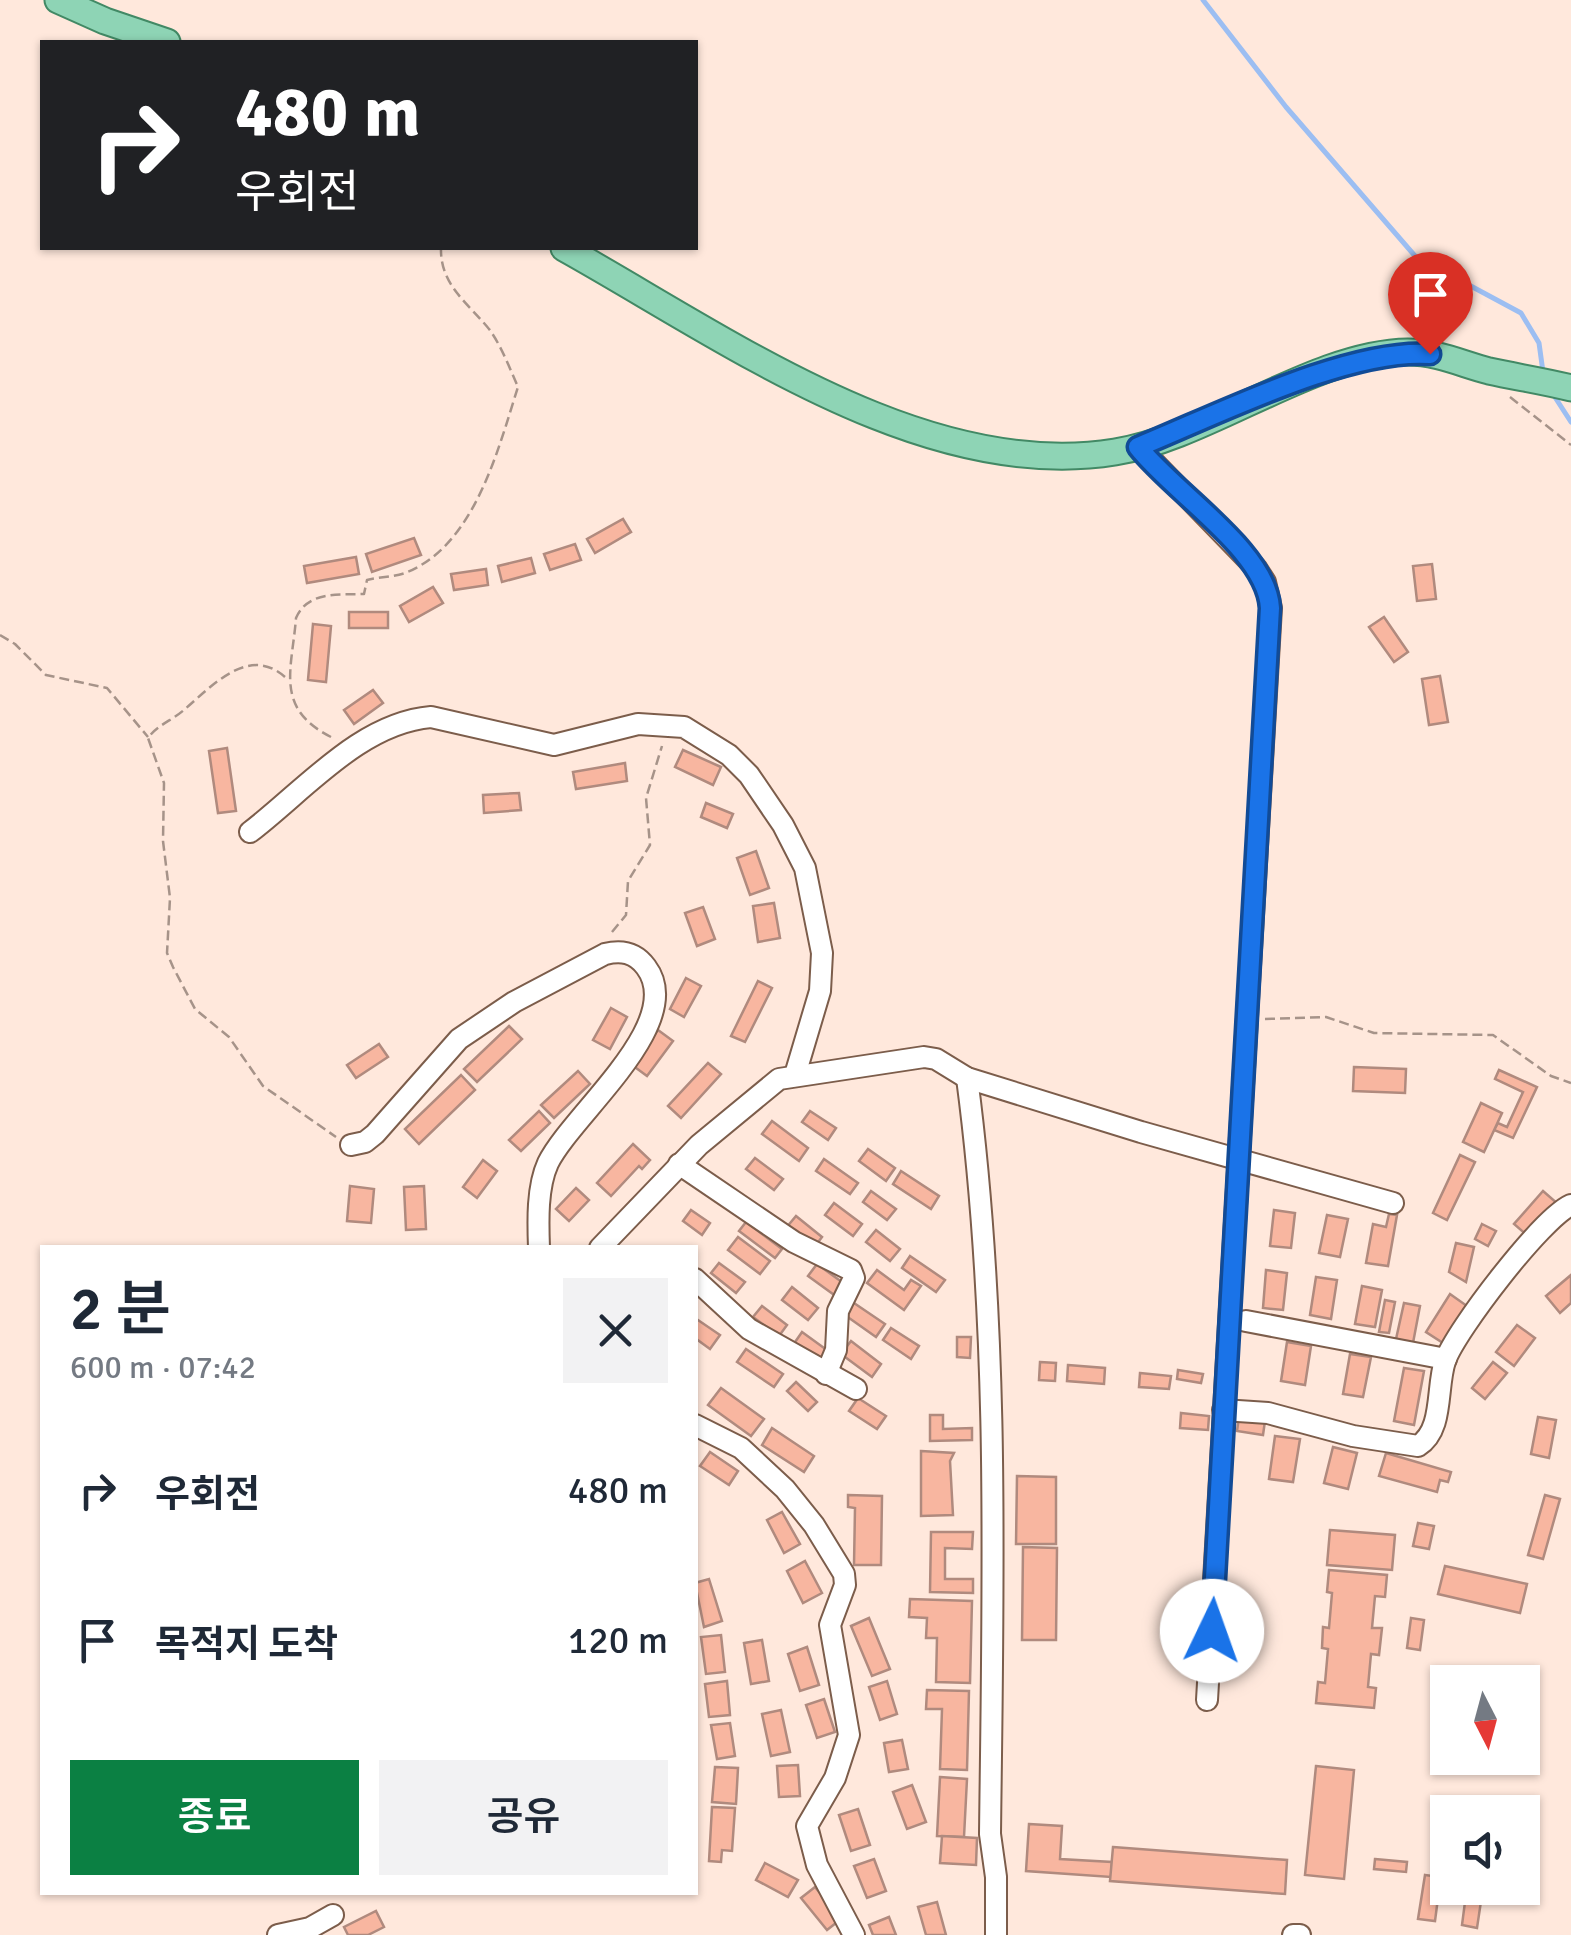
<!DOCTYPE html>
<html lang="ko">
<head>
<meta charset="utf-8">
<style>
	body { margin:0; font-family:Signika,"Noto Sans KR",sans-serif; background:#f2f2f3; color:#1f2937; height:100vh; display:flex; flex-direction:column; font-size:38px; white-space:nowrap }
	* { box-sizing:border-box; margin:0 }
	p { font-size:32px; color:#747a83 }
	.icon { flex:none; width:55px; height:55px; fill:none; stroke:currentColor; stroke-width:2; stroke-linecap:round; stroke-linejoin:round }
	.map { position:relative; flex:1; overflow:hidden }
	.side { position:absolute; left:40px; top:1245px; width:658px; height:650px; display:flex; flex-direction:column; background:#fff; border-radius:0px; box-shadow:0 2px 8px #0004 }
	.side>* { flex:none }
	.guide { position:absolute; left:40px; top:40px; width:658px; height:210px; border-radius:0px; box-shadow:0 2px 8px #0004; background:#202124; color:#fff; overflow:hidden }
	.needle { width:65px; rotate:174deg }
	.tools { position:absolute; left:1430px; top:1665px; display:grid; gap:20px }
	.tools a { display:grid; place-items:center; width:110px; height:110px; border-radius:0px; background:#fff; box-shadow:0 2px 8px #0004; font-size:50px }
	.pin { position:absolute; display:grid; place-items:center; width:85px; height:85px; color:#fff; margin:-102px -42px; border-radius:50% 50% 50% 0; rotate:-45deg; box-shadow:0 0 10px #0007 }
	.pin .icon { rotate:45deg }
	.me { position:absolute; width:110px; margin:-55px; rotate:3deg; stroke-linejoin:round; filter:drop-shadow(0 0 8px #0008) }
	.turn { display:flex; align-items:center; gap:35px; height:210px; padding:0 30px; font-size:45px }
	.turn .icon { width:130px; height:130px; stroke-width:2.5 }
	.turn b { display:block; font-size:70px; line-height:85px }
	.round { display:grid; place-items:center; flex:none; width:105px; height:105px; border-radius:0px; background:#f2f2f3 }
	.overview { display:flex; align-items:center; justify-content:space-between; height:170px; padding:0 30px }
	h1 { font-size:60px; font-weight:600; line-height:75px }
	.button { display:flex; gap:20px; margin-top:auto; padding:20px 30px }
	.button a { flex:1; height:115px; border-radius:0px; background:#0b8043; color:#fff; font-size:40px; font-weight:600; line-height:115px; text-align:center }
	.button a+a { background:#f2f2f3; color:#1f2937 }
	ul { padding:0; list-style:none }
	li { display:flex; align-items:center; gap:30px; height:150px; padding:0 30px }
	li div { flex:1 }
	li b { display:block; font-size:38px }
	li em { font-style:normal }
	.map>svg:first-child { display:block }
	.lines { fill:none; stroke-linecap:round; stroke-linejoin:round }
	.stream { stroke:#9cbef2; stroke-width:5 }
	.building { fill:#f8b6a0; stroke:#b08a7e; stroke-width:2.5 }
	.minor-casing { stroke:#7c5d4b; stroke-width:24 }
	.major-casing { stroke:#428965; stroke-width:29 }
	.path { stroke:#a69389; stroke-width:2.5; stroke-dasharray:10 5; stroke-linecap:butt }
	.minor { stroke:#fff; stroke-width:20 }
	.major { stroke:#8ed4b5; stroke-width:25 }
	.route-casing { stroke:#114b97; stroke-width:25 }
	.route { stroke:#1a73e8; stroke-width:18 }
</style>
</head>
<body>
<div class="map">
<svg width="1571" height="1935" viewBox="0 0 1571 1935">
	<rect width="100%" height="100%" fill="#ffe8dc"/>
	<g class="lines">
		<g class="stream">
			<polyline points="1203,0 1286,107 1415,256 1521,313 1539,343 1543,372"/>
			<polyline points="1551,391 1571,422"/>
		</g>
	</g>
	<g class="building">
		<polygon points="623,519 631,532 595,553 587,539"/>
		<polygon points="414,538 421,555 372,572 366,554"/>
		<polygon points="575,544 581,560 550,570 544,554"/>
		<polygon points="356,557 359,574 307,583 304,566"/>
		<polygon points="531,558 535,573 502,582 498,566"/>
		<polygon points="1432,564 1436,599 1417,601 1413,566"/>
		<polygon points="486,569 488,585 454,590 451,574"/>
		<polygon points="433,587 443,603 409,622 400,606"/>
		<rect x="349" y="612" width="39" height="16"/>
		<polygon points="1384,617 1408,652 1394,662 1369,627"/>
		<polygon points="313,624 331,626 326,682 308,680"/>
		<polygon points="1440,676 1448,722 1429,725 1422,679"/>
		<polygon points="373,690 383,703 354,724 344,710"/>
		<polygon points="227,748 236,811 218,813 209,751"/>
		<polygon points="683,750 721,767 713,785 675,767"/>
		<polygon points="625,763 627,781 576,789 573,772"/>
		<polygon points="519,793 521,810 484,813 483,795"/>
		<polygon points="706,803 733,814 727,828 701,817"/>
		<polygon points="756,851 769,888 750,895 737,858"/>
		<polygon points="774,903 780,938 758,942 753,906"/>
		<polygon points="703,907 715,939 697,946 685,913"/>
		<polygon points="686,978 701,986 684,1017 670,1009"/>
		<polygon points="758,981 772,988 745,1042 731,1036"/>
		<polygon points="611,1008 627,1017 610,1049 593,1040"/>
		<polygon points="509,1026 522,1039 477,1082 464,1069"/>
		<polygon points="658,1030 673,1041 647,1076 632,1065"/>
		<polygon points="379,1044 388,1057 356,1078 347,1065"/>
		<polygon points="708,1063 721,1074 681,1118 668,1106"/>
		<polygon points="1354,1067 1406,1069 1405,1093 1353,1091"/>
		<polygon points="1499,1070 1537,1087 1513,1138 1494,1130 1498,1123 1507,1127 1523,1092 1495,1079"/>
		<polygon points="578,1071 590,1084 554,1118 541,1105"/>
		<polygon points="461,1075 475,1090 419,1144 405,1129"/>
		<polygon points="1481,1103 1502,1113 1484,1152 1463,1142"/>
		<polygon points="539,1111 550,1123 521,1151 509,1140"/>
		<polygon points="810,1111 836,1128 828,1140 802,1122"/>
		<polygon points="772,1121 808,1148 799,1161 762,1134"/>
		<polygon points="633,1144 650,1160 642,1169 639,1166 611,1196 597,1183"/>
		<polygon points="868,1149 895,1168 886,1181 859,1161"/>
		<polygon points="1460,1155 1475,1162 1447,1220 1433,1213"/>
		<polygon points="755,1158 783,1179 774,1190 746,1169"/>
		<polygon points="824,1159 858,1183 850,1194 816,1171"/>
		<polygon points="483,1160 497,1171 477,1198 463,1187"/>
		<polygon points="901,1171 939,1196 931,1209 893,1184"/>
		<polygon points="350,1186 374,1189 371,1223 347,1221"/>
		<polygon points="424,1186 426,1229 406,1230 404,1187"/>
		<polygon points="576,1188 589,1200 569,1221 556,1209"/>
		<polygon points="871,1191 896,1209 887,1220 863,1202"/>
		<polygon points="1543,1191 1558,1204 1529,1237 1514,1224"/>
		<polygon points="834,1203 862,1224 853,1236 825,1215"/>
		<polygon points="691,1210 710,1223 702,1235 683,1221"/>
		<polygon points="1274,1210 1295,1213 1291,1248 1270,1246"/>
		<polygon points="1389,1214 1397,1215 1388,1266 1366,1263 1373,1224 1386,1227"/>
		<polygon points="1327,1215 1348,1219 1340,1257 1319,1253"/>
		<polygon points="796,1216 822,1237 813,1249 786,1228"/>
		<polygon points="746,1222 782,1249 775,1258 739,1231"/>
		<polygon points="1482,1224 1496,1231 1488,1246 1475,1239"/>
		<polygon points="876,1230 900,1249 890,1261 866,1242"/>
		<polygon points="738,1237 770,1261 760,1274 728,1250"/>
		<polygon points="1456,1243 1474,1247 1466,1282 1449,1272"/>
		<polygon points="910,1256 945,1280 936,1292 902,1268"/>
		<polygon points="719,1263 745,1282 736,1293 711,1273"/>
		<polygon points="817,1264 846,1285 837,1297 808,1276"/>
		<polygon points="877,1270 904,1290 911,1280 921,1286 904,1310 867,1283"/>
		<polygon points="1266,1270 1287,1273 1283,1310 1263,1308"/>
		<polygon points="1571,1275 1571,1303 1560,1313 1546,1296"/>
		<polygon points="1316,1277 1337,1280 1331,1319 1310,1315"/>
		<polygon points="1362,1286 1382,1290 1375,1327 1355,1324"/>
		<polygon points="792,1287 818,1308 808,1320 782,1300"/>
		<polygon points="1450,1294 1467,1306 1443,1343 1426,1332"/>
		<polygon points="1385,1300 1395,1302 1389,1333 1379,1332"/>
		<polygon points="851,1301 885,1324 876,1337 842,1313"/>
		<polygon points="1404,1303 1420,1306 1413,1343 1396,1339"/>
		<polygon points="762,1306 787,1325 779,1336 753,1317"/>
		<polygon points="695,1318 720,1335 710,1349 695,1338"/>
		<polygon points="1517,1325 1535,1338 1514,1366 1496,1352"/>
		<polygon points="891,1328 919,1346 911,1359 883,1340"/>
		<polygon points="802,1332 831,1353 822,1366 793,1345"/>
		<polygon points="957,1337 971,1337 970,1358 957,1357"/>
		<polygon points="851,1341 881,1364 872,1377 841,1354"/>
		<polygon points="1287,1342 1311,1346 1305,1385 1281,1381"/>
		<polygon points="746,1349 783,1374 774,1387 737,1362"/>
		<polygon points="1350,1354 1371,1357 1363,1397 1343,1394"/>
		<polygon points="1040,1362 1056,1363 1055,1381 1039,1380"/>
		<polygon points="1493,1362 1507,1373 1485,1399 1472,1388"/>
		<polygon points="1068,1365 1105,1368 1104,1384 1067,1381"/>
		<polygon points="1404,1368 1424,1371 1414,1425 1394,1421"/>
		<polygon points="1178,1370 1203,1374 1201,1383 1177,1379"/>
		<polygon points="1140,1373 1171,1376 1169,1389 1139,1387"/>
		<polygon points="796,1382 817,1402 808,1411 787,1391"/>
		<polygon points="721,1388 764,1419 751,1436 708,1405"/>
		<polygon points="858,1398 886,1416 877,1429 849,1411"/>
		<polygon points="1181,1413 1209,1416 1208,1430 1180,1428"/>
		<polygon points="930,1415 943,1415 943,1429 972,1428 972,1440 930,1441"/>
		<polygon points="1239,1417 1265,1421 1263,1435 1237,1431"/>
		<polygon points="1538,1417 1556,1420 1549,1458 1531,1454"/>
		<polygon points="772,1428 814,1456 804,1472 762,1445"/>
		<polygon points="1275,1436 1300,1439 1293,1482 1269,1479"/>
		<polygon points="1333,1447 1357,1453 1348,1489 1324,1483"/>
		<polygon points="921,1451 954,1453 950,1461 953,1515 921,1516"/>
		<polygon points="710,1452 738,1471 729,1485 700,1466"/>
		<polygon points="1386,1453 1451,1472 1448,1482 1440,1480 1437,1492 1379,1476"/>
		<polygon points="1017,1476 1056,1477 1056,1544 1016,1544"/>
		<polygon points="848,1495 882,1496 881,1565 854,1565 855,1508 848,1507"/>
		<polygon points="1545,1495 1560,1499 1543,1559 1528,1555"/>
		<polygon points="782,1512 800,1544 784,1553 767,1520"/>
		<polygon points="1418,1523 1434,1526 1429,1549 1413,1546"/>
		<polygon points="1330,1530 1395,1535 1392,1570 1327,1565"/>
		<polygon points="931,1532 973,1532 972,1549 945,1548 945,1579 973,1579 973,1593 930,1592"/>
		<polygon points="1023,1547 1057,1548 1056,1640 1022,1640"/>
		<polygon points="805,1561 822,1593 803,1603 787,1571"/>
		<polygon points="1445,1566 1527,1584 1520,1613 1438,1594"/>
		<polygon points="1329,1570 1387,1575 1385,1597 1375,1596 1372,1628 1382,1628 1379,1655 1371,1654 1368,1687 1376,1688 1374,1708 1316,1703 1318,1682 1325,1683 1328,1649 1322,1648 1323,1627 1329,1628 1332,1593 1327,1592"/>
		<polygon points="709,1579 722,1621 704,1627 695,1583"/>
		<polygon points="910,1599 972,1601 970,1683 936,1682 937,1638 926,1638 927,1618 909,1617"/>
		<polygon points="869,1618 890,1669 872,1676 851,1626"/>
		<polygon points="1411,1618 1424,1620 1420,1650 1407,1648"/>
		<polygon points="721,1635 725,1672 706,1674 701,1637"/>
		<polygon points="762,1640 769,1681 751,1684 744,1643"/>
		<polygon points="807,1647 819,1685 800,1691 788,1654"/>
		<polygon points="727,1681 730,1715 709,1717 705,1684"/>
		<polygon points="887,1681 897,1714 880,1720 869,1687"/>
		<polygon points="927,1690 969,1691 967,1770 940,1769 942,1709 926,1709"/>
		<polygon points="824,1699 835,1732 817,1738 806,1705"/>
		<polygon points="781,1710 790,1752 771,1756 762,1714"/>
		<polygon points="730,1723 735,1756 717,1759 711,1725"/>
		<polygon points="902,1740 908,1769 889,1772 884,1743"/>
		<polygon points="798,1765 800,1796 779,1797 777,1766"/>
		<polygon points="1316,1766 1354,1770 1344,1879 1305,1875"/>
		<polygon points="715,1767 738,1768 736,1804 712,1802"/>
		<polygon points="940,1777 967,1779 964,1837 937,1836"/>
		<polygon points="912,1785 926,1822 907,1829 893,1792"/>
		<polygon points="712,1807 735,1808 732,1851 722,1850 721,1862 709,1861"/>
		<polygon points="858,1809 870,1845 851,1851 839,1815"/>
		<polygon points="1029,1824 1062,1826 1060,1859 1112,1862 1111,1877 1026,1871"/>
		<polygon points="942,1836 977,1838 976,1865 940,1863"/>
		<polygon points="1113,1847 1287,1860 1285,1894 1110,1881"/>
		<polygon points="874,1859 886,1891 867,1898 854,1866"/>
		<polygon points="1375,1859 1407,1862 1406,1872 1374,1869"/>
		<polygon points="765,1863 798,1880 788,1897 756,1880"/>
		<polygon points="1425,1875 1448,1878 1448,1888 1483,1888 1477,1928 1462,1925 1465,1902 1438,1898 1435,1921 1418,1919"/>
		<polygon points="815,1887 841,1919 827,1930 801,1898"/>
		<polygon points="937,1902 946,1935 926,1935 918,1907"/>
		<polygon points="376,1911 384,1927 368,1935 348,1935 344,1927"/>
		<polygon points="889,1917 896,1935 873,1935 869,1925"/>
	</g>
	<g class="lines">
		<g class="minor-casing">
			<g id="minor">
				<polyline points="1139,447 1256,568 1265,582 1271,608 1207,1700"/>
				<path d="M250,832C304,791 360,723 431,717L554,745L638,724L684,727L729,755L749,775L783,825L805,868L822,953L820,991L795,1075"/>
				<path d="M967,1078C1000,1327 993,1582 990,1834L996,1877V1935"/>
				<path d="M351,1145L365,1142L375,1134L459,1039L514,1002L605,954C621,950 635,952 646,967C688,1023 572,1114 548,1163C537,1187 538,1221 539,1248"/>
				<polyline points="679,1164 794,1242 851,1270 854,1278 838,1311 836,1350 826,1374"/>
				<polyline points="600,1248 699,1145 779,1079 924,1057 936,1059 967,1078 1141,1132 1393,1203"/>
				<polyline points="695,1279 749,1329 856,1389"/>
				<polyline points="1246,1321 1446,1359"/>
				<path d="M1223,1410L1268,1413L1353,1436L1418,1446C1444,1430 1436,1388 1445,1361C1456,1330 1542,1218 1571,1205"/>
				<polyline points="695,1425 741,1448 785,1489 814,1525 844,1574 845,1585 830,1625 849,1735 835,1778 807,1826 817,1865 854,1935"/>
				<polyline points="278,1935 310,1928 333,1915"/>
				<polyline points="1293,1935 1300,1935"/>
			</g>
		</g>
		<g class="major-casing">
			<g id="major">
				<polyline points="58,0 105,21 167,42"/>
				<path d="M564,248C724,337 923,483 1115,452C1207,438 1314,353 1408,352C1437,352 1462,364 1489,371C1516,377 1544,381 1571,388"/>
			</g>
		</g>
		<g class="path">
			<polyline points="1510,397 1571,445"/>
			<polyline points="0,635 15,644 46,675 107,688 148,737"/>
			<path d="M285,677C249,645 213,685 185,709C173,720 157,725 148,738L164,783L163,841L170,898L167,953L173,967L195,1009L229,1037L263,1086L336,1137"/>
			<path d="M331,737C274,708 292,670 296,618C308,591 337,595 364,594L367,580C379,577 393,577 405,573C475,546 498,449 518,387C510,369 501,345 489,329C468,303 440,285 441,248"/>
			<polyline points="612,932 626,915 628,881 650,845 646,798 662,746"/>
			<polyline points="1265,1019 1326,1017 1374,1033 1493,1035 1551,1076 1571,1083"/>
		</g>
		<use href="#minor" class="minor"/>
		<use href="#major" class="major"/>
	</g>
	<g class="lines">
		<g class="route-casing">
			<path id="route" d="M1212,1631L1270,608C1267,551 1174,493 1138,447C1217,415 1348,348 1430,354"/>
		</g>
		<use href="#route" class="route"/>
	</g>
</svg>
<div class="tools">
<a><svg class="needle" viewBox="-14 -14 28 28"><path d="M0-13l5 13h-10z" fill="#e53935"/><path d="M0 13l5-13h-10z" fill="#747a83"/></svg></a>
<a><svg class="icon" aria-label="sound" viewBox="0 0 24 24"><path d="M4 9h4l5-4v14l-5-4H4zM17 9q2 3 0 6"/></svg></a>
</div>
<div class="pin" style="left:1430px;top:354px;background:#d93025"><svg class="icon" aria-label="arrive" viewBox="0 0 24 24"><path d="M6 21V4h12l-3 4 3 4H6"/></svg></div>
<svg class="me" style="left:1212px;top:1631px" viewBox="-20 -20 40 40"><circle r="19" fill="#fff"/><path d="M0-13L10 11 0 6-10 11z" fill="#1a73e8"/></svg>
<div class="guide">
<div class="turn"><svg class="icon" aria-label="right" viewBox="0 0 24 24"><path d="M7 20v-9h11M14 6l5 5-5 5"/></svg><div><b>480 m</b>우회전</div></div>
</div>
<section class="side">
<div class="overview"><div><h1>2 분</h1><p>600 m · 07:42</p></div><a class="round"><svg class="icon" aria-label="close" viewBox="0 0 24 24"><path d="M6 6l12 12M18 6L6 18"/></svg></a></div>
<ul>
<li><svg class="icon" aria-label="right" viewBox="0 0 24 24"><path d="M7 20v-9h11M14 6l5 5-5 5"/></svg><div><b>우회전</b></div><em>480 m</em></li>
<li><svg class="icon" aria-label="arrive" viewBox="0 0 24 24"><path d="M6 21V4h12l-3 4 3 4H6"/></svg><div><b>목적지 도착</b></div><em>120 m</em></li>
</ul>
<div class="button"><a>종료</a><a>공유</a></div>
</section>
</div>
</body>
</html>
